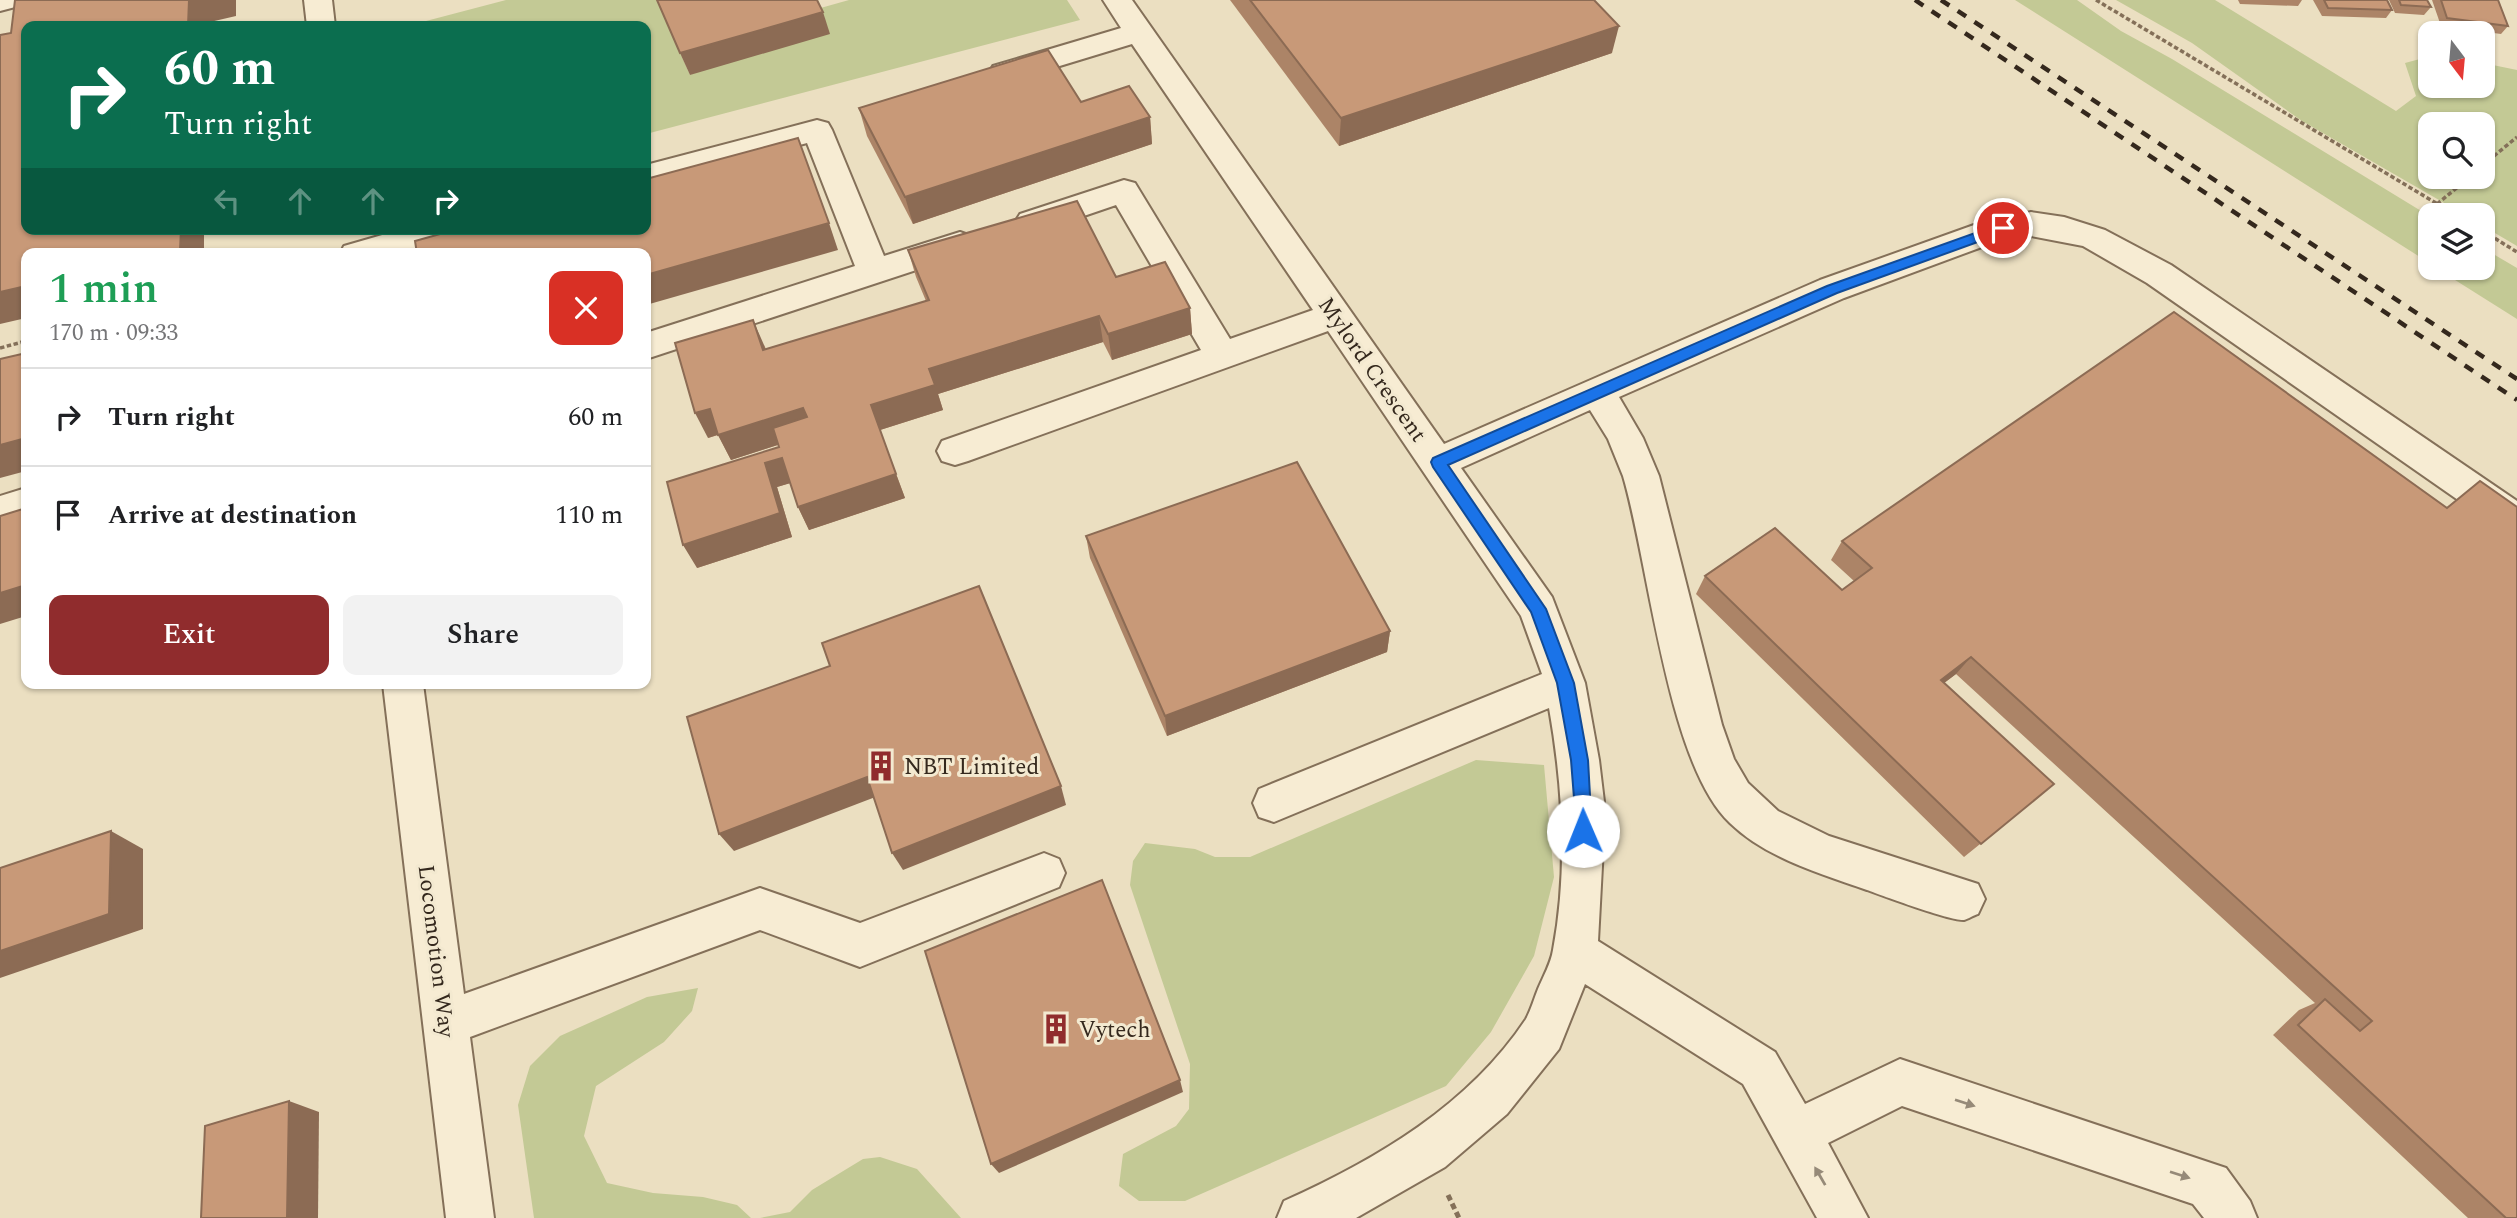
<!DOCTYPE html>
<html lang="en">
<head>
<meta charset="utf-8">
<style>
	body { margin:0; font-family:Spectral,serif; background:#f2f2f2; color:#202124; height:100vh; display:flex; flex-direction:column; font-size:26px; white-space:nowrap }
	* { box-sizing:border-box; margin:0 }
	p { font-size:23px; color:#757577 }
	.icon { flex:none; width:38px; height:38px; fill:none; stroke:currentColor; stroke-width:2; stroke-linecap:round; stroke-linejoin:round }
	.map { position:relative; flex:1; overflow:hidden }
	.drawer { position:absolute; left:21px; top:248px; width:630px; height:441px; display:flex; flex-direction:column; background:#fff; border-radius:14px; box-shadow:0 2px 5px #0004 }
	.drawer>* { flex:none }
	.hud { position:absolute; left:21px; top:21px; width:630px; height:214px; border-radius:14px; box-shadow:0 2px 5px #0004; background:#0b6e4f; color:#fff; overflow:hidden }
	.needle { width:46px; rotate:164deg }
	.buttons { position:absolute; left:2418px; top:21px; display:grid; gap:14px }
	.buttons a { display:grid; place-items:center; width:77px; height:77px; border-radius:14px; background:#fff; box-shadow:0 2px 5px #0004; font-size:35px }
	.pin { position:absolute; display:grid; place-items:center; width:60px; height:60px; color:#fff; margin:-30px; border:4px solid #fff; border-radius:50%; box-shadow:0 2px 7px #0007 }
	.me { position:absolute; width:77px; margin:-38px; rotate:359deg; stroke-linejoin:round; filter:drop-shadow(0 0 5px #0008) }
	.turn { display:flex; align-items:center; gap:24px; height:147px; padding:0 28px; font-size:32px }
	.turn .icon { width:91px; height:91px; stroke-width:2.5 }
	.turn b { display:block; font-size:49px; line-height:60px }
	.lanes { display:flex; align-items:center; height:66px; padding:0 28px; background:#0003; justify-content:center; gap:35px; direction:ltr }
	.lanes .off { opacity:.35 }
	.round { display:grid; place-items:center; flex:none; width:74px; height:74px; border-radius:14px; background:#f2f2f2 }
	.head { display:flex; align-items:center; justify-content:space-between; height:119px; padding:0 28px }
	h1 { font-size:42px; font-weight:600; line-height:52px; color:#1e9e55 }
	.button { display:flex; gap:14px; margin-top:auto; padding:14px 28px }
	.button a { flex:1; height:80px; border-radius:14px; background:#902c2d; color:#fff; font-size:28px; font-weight:600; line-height:80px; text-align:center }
	.button a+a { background:#f2f2f2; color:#202124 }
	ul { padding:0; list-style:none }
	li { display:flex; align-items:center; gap:21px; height:98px; padding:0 28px; border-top:2px solid #e0e0e0 }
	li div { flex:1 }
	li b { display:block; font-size:26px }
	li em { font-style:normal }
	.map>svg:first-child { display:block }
	.green { fill:#c3c995; fill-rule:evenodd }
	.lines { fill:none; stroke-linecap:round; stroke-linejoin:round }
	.minor-casing { stroke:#847059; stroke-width:4 }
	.path-far1 { stroke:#847059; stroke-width:3.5; stroke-dasharray:4.5 2.5; stroke-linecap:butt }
	.path { stroke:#847059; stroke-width:5; stroke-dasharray:6 3.5; stroke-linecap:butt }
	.minor { fill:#f7ecd3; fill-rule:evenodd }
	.rail { stroke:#34281d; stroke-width:4.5; stroke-dasharray:10 10; stroke-linecap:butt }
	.wall { fill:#ac8467 }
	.shaded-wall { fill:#8c6b54 }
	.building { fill:#c89978; stroke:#8c6b54; stroke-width:2 }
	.oneway { fill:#968a78 }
	.route { fill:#1a73e8; stroke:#114b97; stroke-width:2 }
	.labels { text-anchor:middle; stroke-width:6; stroke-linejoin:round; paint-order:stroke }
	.street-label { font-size:23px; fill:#34281d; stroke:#f3e9d0 }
	.poi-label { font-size:23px; fill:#34281d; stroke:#f3e9d0; text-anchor:start }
</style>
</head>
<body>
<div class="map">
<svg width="2517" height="1218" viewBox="0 0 2517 1218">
	<rect width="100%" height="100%" fill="#ebdfc1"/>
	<g class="green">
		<polygon points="506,0 657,0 690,75 817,9 849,0 1067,0 1080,20 646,134 646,26 407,26"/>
		<polygon points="2015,0 2077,0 2121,31 2172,59 2431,217 2431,264"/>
		<path d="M2116,0H2215L2396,111L2416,96L2405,63L2431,56V86H2483V63L2517,70V246L2483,226V215H2465L2302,121L2192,43ZM2431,124H2483V177H2431Z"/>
		<polygon points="2483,248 2517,268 2517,319 2436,268 2483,268"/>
		<polygon points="1476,760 1544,765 1554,877 1534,956 1491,1032 1446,1086 1185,1201 1139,1201 1119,1186 1123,1154 1176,1126 1189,1109 1190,1064 1130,885 1133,861 1145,843 1195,849 1215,857 1250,857"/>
		<polygon points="698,988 692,1011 664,1042 596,1086 584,1136 607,1183 653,1193 703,1197 737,1205 751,1218 534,1218 518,1105 530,1066 560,1036 647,997"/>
		<polygon points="880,1157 917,1169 961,1218 760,1218 790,1212 812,1190 863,1159"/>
	</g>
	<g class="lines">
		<g class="minor-casing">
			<g id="minor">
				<polygon points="0,0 23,0 19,6 0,11"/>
				<polygon points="304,0 332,0 335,26 307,26"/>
				<path d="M1103,0H1132L1444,444L1820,280L1974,225L2031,212L2064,217L2105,230L2171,265L2517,501V536L2504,532L2147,283L2083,246L2031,236L1990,244L1844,298L1619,397L1643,438L1659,476L1722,725L1734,759L1748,783L1778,811L1829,836L1978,884L1985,899L1978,914C1974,915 1968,919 1964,920C1951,921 1883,896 1867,890C1821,874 1766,858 1730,823C1667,764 1649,563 1623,476L1608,439L1590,410L1461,468L1552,597L1585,683L1599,760L1605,810L1598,941L1775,1052L1805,1104L1900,1059L2226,1168L2250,1201L2257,1218H2204L2193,1204L1902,1106L1828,1143L1868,1218H1817L1743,1084L1585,984L1559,1049L1507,1114L1445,1167L1356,1218H1277L1284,1201C1376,1160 1469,1105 1526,1019C1531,1010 1534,999 1538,989C1543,977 1551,963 1553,950C1568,870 1563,787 1549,708L1274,822L1259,817L1253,803L1259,789L1542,674L1521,616L1328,331L968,461L955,465L942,461L937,451L942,441L1201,350L1116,205L1031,234L1020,230L1015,222L1020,214L1124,180L1135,183L1230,339L1313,310L1132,44L1004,83L993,80L989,73L993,66L1121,28Z"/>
				<polygon points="817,120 828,123 832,130 884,256 960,232 971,236 976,244 971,252 646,359 646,333 855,266 807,143 646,187 646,165"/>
				<polygon points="403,229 462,229 457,237 399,254 340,254 344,246"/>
				<polygon points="26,488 26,518 0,526 0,496"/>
				<polygon points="383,684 423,684 464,994 760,888 860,923 1044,853 1059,859 1065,873 1059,887 860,967 760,930 470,1037 494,1218 446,1218"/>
			</g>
		</g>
		<g class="path-far1">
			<polyline points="2096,0 2456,215"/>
			<polyline points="2483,165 2517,137"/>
			<polyline points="2437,204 2470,177"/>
			<polyline points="2483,231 2517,252"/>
			<polyline points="0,348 26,341"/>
		</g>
		<polyline class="path" points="1448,1195 1459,1218"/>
		<use href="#minor" class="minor"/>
		<g class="rail">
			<polyline points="1915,0 2517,400"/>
			<polyline points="1941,0 2517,379"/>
		</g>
	</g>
	<g class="wall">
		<polygon points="1230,0 1594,0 1612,53 1339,146"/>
		<polygon points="2238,0 2302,0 2298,6 2240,4"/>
		<polygon points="2313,0 2387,0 2392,10 2386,18 2322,16"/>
		<polygon points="2389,0 2427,0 2431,7 2424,15 2395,13"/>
		<polygon points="2432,0 2498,0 2508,26 2501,34 2441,26"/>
		<polygon points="1081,102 1150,117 1152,144 913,224 867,136 859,108"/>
		<polygon points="908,250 1116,277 1190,308 1192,334 1112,360 1103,342 938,394 943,410 880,430 905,498 809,530 798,507 790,483 777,487 792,537 697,568 779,447 778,445 731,460 718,435 708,438 764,345 766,349 926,301 916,277"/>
		<polygon points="2480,481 2517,1218 2468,1218 2273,1035 2299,1010 2315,1003 1956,674 1944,683 2036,799 1964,857 1696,594 1705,576 1842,590 1854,581 1831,560 1842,541 2446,508"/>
		<polygon points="1086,536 1390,631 1387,652 1167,736 1090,558"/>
	</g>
	<g class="shaded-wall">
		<polygon points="189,0 236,0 236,16 210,22 210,26 188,26"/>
		<polygon points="823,12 830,34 690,75 680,53"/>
		<polygon points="1619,26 1612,53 1339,146 1341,118"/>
		<polygon points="1150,117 1152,144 913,224 905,197"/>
		<polygon points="829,223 838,250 646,305 646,275"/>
		<polygon points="181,229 224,229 204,234 204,254 163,254"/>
		<polygon points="26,286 26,318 0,324 0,292"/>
		<polygon points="1190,308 1192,334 1112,360 1108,334"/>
		<polygon points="1099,316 1103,342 938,394 943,410 880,430 871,405 929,369"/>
		<polygon points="753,320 764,345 774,376 763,350"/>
		<polygon points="803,408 814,433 731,460 718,435"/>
		<polygon points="710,409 723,433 708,438 695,413"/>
		<polygon points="26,438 26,471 0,478 0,445"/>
		<polygon points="782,458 794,482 777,487 792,537 697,568 683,545 765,463"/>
		<polygon points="896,474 905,498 809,530 798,507"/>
		<polygon points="26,585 26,616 0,624 0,593"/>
		<polygon points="1390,631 1387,652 1167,736 1165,716"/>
		<polygon points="1971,657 1956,674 1927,696 1941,680"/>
		<polygon points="867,777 878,796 734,851 719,834"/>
		<polygon points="1061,786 1066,805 903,870 892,853"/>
		<polygon points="111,831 143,849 143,929 0,978 0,951"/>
		<polygon points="1180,1080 1183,1092 999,1173 991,1164"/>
		<polygon points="289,1101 319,1112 318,1218 287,1218"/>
	</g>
	<g class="building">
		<polygon points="15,0 189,0 188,26 26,26 26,229 181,229 180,250 163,254 26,254 26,286 0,292 0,35 11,33"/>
		<polygon points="657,0 817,0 823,12 680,53"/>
		<polygon points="1250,0 1594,0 1619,26 1341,118"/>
		<polygon points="2324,0 2387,0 2392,10 2328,8"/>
		<polygon points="2399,0 2427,0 2431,7 2401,5"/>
		<polygon points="2441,0 2498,0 2508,26 2447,18"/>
		<polygon points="1048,50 1081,102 1129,86 1150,117 905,197 859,108"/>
		<polygon points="798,138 829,223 646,275 646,254 417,254 415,241 458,229 646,229 646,179"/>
		<polygon points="1077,201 1116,277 1165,262 1190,308 1108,334 1099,316 929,369 935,385 871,405 896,474 798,507 782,458 765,463 780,513 683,545 667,482 779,447 773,428 807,417 803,408 718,435 710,409 695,413 675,343 753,320 763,350 929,300 908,250"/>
		<polygon points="2174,312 2447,508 2480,481 2517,507 2517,1218 2506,1218 2298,1025 2325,999 2360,1031 2372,1021 1971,657 1941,680 2054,784 1981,844 1705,576 1775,528 1842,590 1872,568 1842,541"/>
		<polygon points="26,353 26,438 0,445 0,359"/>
		<polygon points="1297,462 1390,631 1165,716 1086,536"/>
		<polygon points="26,508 26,585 0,593 0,516"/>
		<polygon points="979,586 1061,786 892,853 867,777 719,834 687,717 830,666 822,643"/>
		<polygon points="111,831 109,914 0,951 0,868"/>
		<polygon points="1102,880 1180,1080 991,1164 925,951"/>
		<polygon points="289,1101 287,1218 201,1218 205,1126"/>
	</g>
	<defs><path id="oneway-solid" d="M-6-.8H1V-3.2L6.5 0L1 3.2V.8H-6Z" transform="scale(1.75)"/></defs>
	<g class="oneway">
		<use href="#oneway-solid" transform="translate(1965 1103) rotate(18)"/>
		<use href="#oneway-solid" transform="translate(2180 1175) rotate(18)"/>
		<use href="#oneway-solid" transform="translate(1820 1176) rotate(-120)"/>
	</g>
	<polygon class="route" points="2003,223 2008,224 2008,231 1837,293 1448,465 1546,609 1574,683 1588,760 1592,831 1589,836 1583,839 1577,836 1571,760 1557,683 1531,612 1433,467 1431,462 1433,458 1827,286"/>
	<defs>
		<g id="building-bare" transform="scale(2.415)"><path d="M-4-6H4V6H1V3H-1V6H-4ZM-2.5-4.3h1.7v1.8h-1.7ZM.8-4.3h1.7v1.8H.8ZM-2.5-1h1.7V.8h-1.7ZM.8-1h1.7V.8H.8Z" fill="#902c2d" stroke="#f3e9d0" stroke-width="2.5" paint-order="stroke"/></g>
	</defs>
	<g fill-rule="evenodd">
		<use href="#building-bare" x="881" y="766"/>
		<use href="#building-bare" x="1056" y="1029"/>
	</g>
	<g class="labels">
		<g class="street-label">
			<text transform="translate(1373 369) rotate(55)" y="8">Mylord Crescent</text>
			<text transform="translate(437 951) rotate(83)" y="8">Locomotion Way</text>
		</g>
		<g class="poi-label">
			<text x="904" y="774">NBT Limited</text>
			<text x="1079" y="1037">Vytech</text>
		</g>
	</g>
</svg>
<div class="buttons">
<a><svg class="needle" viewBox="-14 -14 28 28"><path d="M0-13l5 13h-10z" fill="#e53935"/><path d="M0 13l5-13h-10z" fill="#757577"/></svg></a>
<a><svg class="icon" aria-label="search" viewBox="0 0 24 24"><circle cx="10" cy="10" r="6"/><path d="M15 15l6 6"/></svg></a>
<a><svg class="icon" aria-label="layers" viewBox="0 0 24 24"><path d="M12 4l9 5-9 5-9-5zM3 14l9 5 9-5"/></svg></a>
</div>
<div class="pin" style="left:2003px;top:228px;background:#d93025"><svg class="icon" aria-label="arrive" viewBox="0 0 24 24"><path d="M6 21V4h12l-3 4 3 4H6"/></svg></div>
<svg class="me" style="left:1583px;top:831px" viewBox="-20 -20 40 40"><circle r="19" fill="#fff"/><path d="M0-13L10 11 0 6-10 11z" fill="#1a73e8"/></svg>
<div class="hud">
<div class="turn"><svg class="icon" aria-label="right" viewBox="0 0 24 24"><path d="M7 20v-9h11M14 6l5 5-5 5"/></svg><div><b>60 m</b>Turn right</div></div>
<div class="lanes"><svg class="icon off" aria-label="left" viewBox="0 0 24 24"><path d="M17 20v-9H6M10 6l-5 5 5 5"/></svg><svg class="icon off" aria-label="ahead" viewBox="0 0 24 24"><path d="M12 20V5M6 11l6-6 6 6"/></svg><svg class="icon off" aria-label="ahead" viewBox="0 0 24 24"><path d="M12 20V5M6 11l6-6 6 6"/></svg><svg class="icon" aria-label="right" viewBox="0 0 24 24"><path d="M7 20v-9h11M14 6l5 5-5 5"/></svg></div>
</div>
<section class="drawer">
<div class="head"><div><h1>1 min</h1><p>170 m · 09:33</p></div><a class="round" style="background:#d93025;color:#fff"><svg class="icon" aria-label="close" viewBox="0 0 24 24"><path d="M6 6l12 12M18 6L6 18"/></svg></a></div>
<ul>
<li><svg class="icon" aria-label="right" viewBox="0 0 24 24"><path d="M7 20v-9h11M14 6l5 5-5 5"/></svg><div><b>Turn right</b></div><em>60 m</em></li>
<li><svg class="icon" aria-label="arrive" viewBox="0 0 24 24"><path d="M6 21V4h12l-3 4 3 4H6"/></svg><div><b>Arrive at destination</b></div><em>110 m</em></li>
</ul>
<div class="button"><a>Exit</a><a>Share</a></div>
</section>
</div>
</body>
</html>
